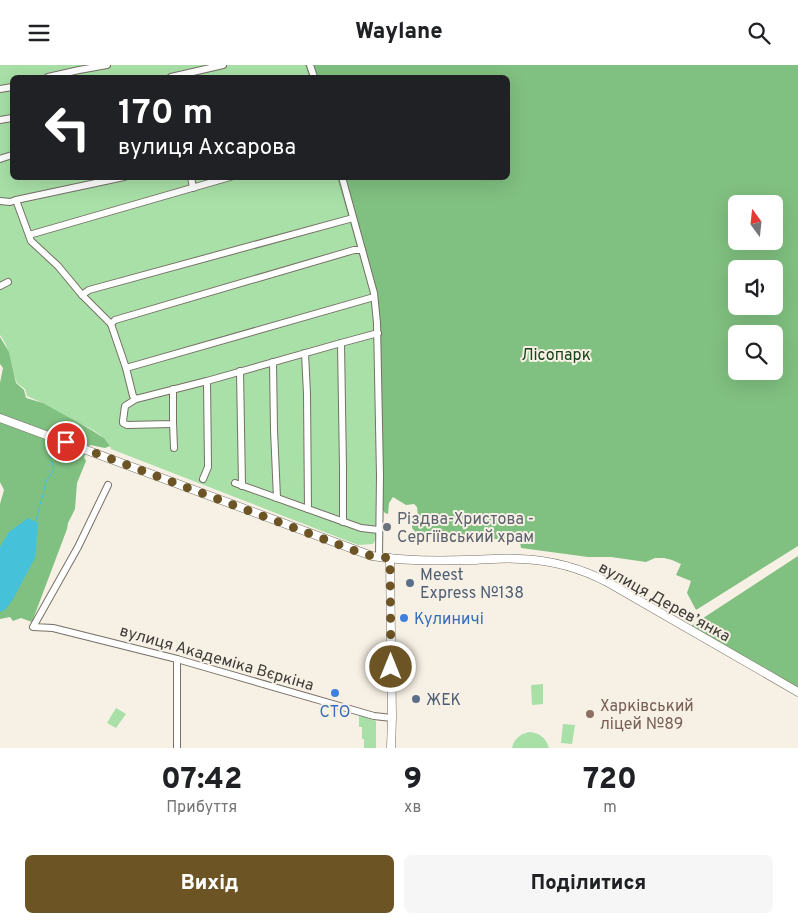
<!DOCTYPE html>
<html lang="uk">
<head>
<meta charset="utf-8">
<style>
	body { margin:0; font-family:Overpass,sans-serif; background:#f6f6f6; color:#202124; height:100vh; display:flex; flex-direction:column; font-size:19px; white-space:nowrap }
	* { box-sizing:border-box; margin:0 }
	p { font-size:16px; color:#757577 }
	.icon { flex:none; width:28px; height:28px; fill:none; stroke:currentColor; stroke-width:2; stroke-linecap:round; stroke-linejoin:round }
	.map { position:relative; height:683px; overflow:hidden }
	.side { display:flex; flex-direction:column; background:#fff; flex:1 }
	.side>* { flex:none }
	.banner { position:absolute; left:10px; top:10px; width:500px; height:105px; border-radius:8px; box-shadow:0 5px 20px #0002; background:#202124; color:#fff; overflow:hidden }
	.needle { width:32px; rotate:345deg }
	.fabs { position:absolute; left:728px; top:130px; display:grid; gap:10px }
	.fabs a { display:grid; place-items:center; width:55px; height:55px; border-radius:8px; background:#fff; box-shadow:0 5px 20px #0002; font-size:25px }
	.pin { position:absolute; display:grid; place-items:center; width:42px; height:42px; color:#fff; margin:-21px; border:2px solid #fff; border-radius:50%; box-shadow:0 1px 5px #0007 }
	.me { position:absolute; width:55px; margin:-28px; rotate:0deg; stroke-linejoin:round; filter:drop-shadow(0 0 4px #0008) }
	.turn { display:flex; align-items:center; gap:18px; height:105px; padding:0 25px; font-size:22px }
	.turn .icon { width:65px; height:65px; stroke-width:2.5 }
	.turn b { display:block; font-size:35px; line-height:42px }
	.eta { display:flex; justify-content:space-evenly; align-items:center; height:85px; text-align:center }
	.eta b { font-size:30px; font-weight:800; line-height:35px }
	.primary-button { display:flex; gap:10px; margin-top:auto; padding:10px 25px }
	.primary-button a { flex:1; height:58px; border-radius:8px; background:#6c5425; color:#fff; font-size:20px; font-weight:800; line-height:58px; text-align:center }
	.primary-button a+a { background:#f6f6f6; color:#202124 }
	header { display:flex; justify-content:space-between; align-items:center; height:65px; padding:0 25px; background:#fff; font-size:22px; font-weight:800 }
	.map>svg:first-child { display:block }
	.green { fill:#a8e0a7 }
	.forest { fill:#80c080; fill-rule:evenodd }
	.water { fill:#45c1d9 }
	.lines { fill:none; stroke-linecap:round; stroke-linejoin:round }
	.stream { stroke:#45c1d9; stroke-width:1 }
	.minor-casing { stroke:#767066; stroke-width:8 }
	.major-casing { stroke:#767066; stroke-width:9 }
	.minor { stroke:#fff; stroke-width:6 }
	.major { stroke:#fff; stroke-width:8 }
	.route { stroke:#6c5425; stroke-width:9; stroke-dasharray:0 16.2 }
	.worship-dot { fill:#6b7280; stroke:#f7f0e5; stroke-width:2 }
	.service-dot { fill:#5c6f8a; stroke:#f7f0e5; stroke-width:2 }
	.shop-dot { fill:#3f7fe0; stroke:#f7f0e5; stroke-width:2 }
	.education-dot { fill:#8d6e63; stroke:#f7f0e5; stroke-width:2 }
	.labels { text-anchor:middle; stroke-width:4; stroke-linejoin:round; paint-order:stroke }
	.park-label { font-size:16px; fill:#174319; stroke:#f7f0e5 }
	.worship-label { font-size:16px; fill:#5b616d; stroke:#f7f0e5; text-anchor:start }
	.service-label { font-size:16px; fill:#4e5e75; stroke:#f7f0e5; text-anchor:start }
	.street-label { font-size:16px; fill:#3f3c38; stroke:#f7f0e5 }
	.shop-label { font-size:16px; fill:#366cbe; stroke:#f7f0e5; text-anchor:start }
	.education-label { font-size:16px; fill:#785e54; stroke:#f7f0e5; text-anchor:start }
</style>
</head>
<body>
<header><svg class="icon" aria-label="menu" viewBox="0 0 24 24"><path d="M4 6h16M4 12h16M4 18h16"/></svg>Waylane<svg class="icon" aria-label="search" viewBox="0 0 24 24"><circle cx="10" cy="10" r="6"/><path d="M15 15l6 6"/></svg></header>
<div class="map">
<svg width="798" height="683" viewBox="0 0 798 683">
	<rect width="100%" height="100%" fill="#f7f0e5"/>
	<g class="green">
		<path d="M0,0H305L309,12H12V112L337,113L371,231L376,271L378,445L377,473L373,479L358,480L111,384C105,368 85,361 70,354C55,345 44,338 27,331L25,324L17,318C11,302 11,284 0,270Z"/>
		<polygon points="543,619 543,639 532,640 531,620"/>
		<polygon points="116,643 126,649 116,663 107,658"/>
		<polygon points="359,650 376,656 376,683 364,683 364,674 362,674 362,662 359,662"/>
		<polygon points="563,659 575,660 572,679 561,678"/>
		<path d="M529,667C540,668 546,673 549,683H512C514,674 520,669 529,667Z"/>
	</g>
	<g class="forest">
		<path d="M305,0H798V481L696,545L687,528L691,516L676,510L681,499L672,495L664,493H655L646,497L611,492H588L521,483L520,477L502,474H492L432,467L418,470L412,463L413,455L418,452L417,442L414,439L406,440L393,432L389,438L388,449L385,448L382,444L376,271L371,231L337,113L508,112V12H309ZM736,139H774V176H736ZM736,204H774V241H736ZM736,269H774V306H736Z"/>
		<polygon points="0,272 9,287 16,318 24,325 26,333 43,338 88,363 104,373 110,381 105,383 90,380 84,392 86,396 77,418 75,444 68,458 67,464 32,557 21,553 13,556 10,552 0,554 0,439 4,425 0,417 0,318 3,303 0,299"/>
		<polygon points="798,491 798,624 691,561"/>
	</g>
	<polygon class="water" points="28,453 38,458 36,485 35,493 13,534 6,544 0,547 0,482 9,467"/>
	<g class="lines">
		<g class="stream">
			<polyline points="57,361 61,358 62,355"/>
			<polyline points="52,369 54,363"/>
			<path d="M35,458L44,426L46,416L54,405C52,394 46,386 49,375"/>
		</g>
		<g class="minor-casing">
			<g id="minor">
				<polyline points="310,0 314,12"/>
				<polyline points="48,12 79,5 107,0"/>
				<polyline points="171,12 223,0"/>
				<polyline points="0,24 12,22"/>
				<polyline points="0,55 12,53"/>
				<polyline points="0,94 12,90"/>
				<polyline points="191,112 193,123"/>
				<polyline points="342,112 374,228 377,258 380,411 379,492"/>
				<polyline points="16,135 31,176 58,201 82,230 111,259 126,303 133,331 136,334"/>
				<polyline points="0,136 10,137 16,135 124,112"/>
				<polyline points="29,170 230,112"/>
				<polyline points="0,221 8,217"/>
				<polyline points="82,230 89,225 353,153"/>
				<polyline points="111,259 115,255 354,185 362,185"/>
				<polyline points="341,278 343,404 343,457"/>
				<polyline points="305,288 307,329 308,444"/>
				<polyline points="273,297 274,365 277,433"/>
				<polyline points="126,303 374,232"/>
				<polyline points="240,306 242,421"/>
				<polyline points="173,324 173,357 171,359 127,360 123,358 123,356 125,341 136,334 207,316 341,278 378,268"/>
				<polyline points="173,357 174,383"/>
				<polyline points="203,414 208,402 207,316"/>
				<polyline points="235,418 361,463 379,465"/>
				<polyline points="108,420 78,482 33,562 53,563 177,594 374,651 392,653"/>
				<polyline points="177,683 177,594"/>
			</g>
		</g>
		<g class="major-casing">
			<g id="major">
				<path d="M0,353L372,491C403,496 436,496 467,495C485,495 503,492 521,494C551,495 583,504 609,518L798,627"/>
				<polyline points="390,493 392,653 391,683"/>
			</g>
		</g>
		<use href="#minor" class="minor"/>
		<use href="#major" class="major"/>
	</g>
	<g class="lines">
		<polyline class="route" points="66,377 361,488 372,491 390,493 391,602"/>
	</g>
	<circle class="worship-dot" cx="387" cy="462" r="5"/>
	<g class="service-dot">
		<circle cx="410" cy="518" r="5"/>
		<circle cx="416" cy="634" r="5"/>
	</g>
	<g class="shop-dot">
		<circle cx="404" cy="553" r="5"/>
		<circle cx="335" cy="628" r="5"/>
	</g>
	<circle class="education-dot" cx="590" cy="649" r="5"/>
	<g class="labels">
		<g class="park-label">
			<text x="556" y="295">Лісопарк</text>
		</g>
		<g class="worship-label">
			<text x="397" y="459">Різдва-Христова -<tspan x="397" dy="18">Сергіївський храм</tspan></text>
		</g>
		<g class="service-label">
			<text x="420" y="515">Meest<tspan x="420" dy="18">Express №138</tspan></text>
			<text x="426" y="640">ЖЕК</text>
		</g>
		<g class="street-label">
			<text transform="translate(665 536) rotate(29)" y="6">вулиця Дерев’янка</text>
			<text transform="translate(217 592) rotate(16)" y="6">вулиця Академіка Вєркіна</text>
		</g>
		<g class="shop-label">
			<text x="414" y="559">Кулиничі</text>
			<text x="335" y="652" text-anchor="middle">СТО</text>
		</g>
		<g class="education-label">
			<text x="600" y="646">Харківський<tspan x="600" dy="18">ліцей №89</tspan></text>
		</g>
	</g>
</svg>
<div class="fabs">
<a><svg class="needle" viewBox="-14 -14 28 28"><path d="M0-13l5 13h-10z" fill="#e53935"/><path d="M0 13l5-13h-10z" fill="#757577"/></svg></a>
<a><svg class="icon" aria-label="sound" viewBox="0 0 24 24"><path d="M4 9h4l5-4v14l-5-4H4zM17 9q2 3 0 6"/></svg></a>
<a><svg class="icon" aria-label="search" viewBox="0 0 24 24"><circle cx="10" cy="10" r="6"/><path d="M15 15l6 6"/></svg></a>
</div>
<div class="pin" style="left:66px;top:377px;background:#d93025"><svg class="icon" aria-label="arrive" viewBox="0 0 24 24"><path d="M6 21V4h12l-3 4 3 4H6"/></svg></div>
<svg class="me" style="left:391px;top:602px" viewBox="-20 -20 40 40"><circle r="17" fill="#6c5425" stroke="#fff" stroke-width="3"/><path d="M0-11L8 9 0 5-8 9z" fill="#fff"/></svg>
<div class="banner">
<div class="turn"><svg class="icon" aria-label="left" viewBox="0 0 24 24"><path d="M17 20v-9H6M10 6l-5 5 5 5"/></svg><div><b>170 m</b>вулиця Ахсарова</div></div>
</div>
</div>
<section class="side">
<div class="eta">
<div><b>07:42</b><p>Прибуття</p></div>
<div><b>9</b><p>хв</p></div>
<div><b>720</b><p>m</p></div>
</div>
<div class="primary-button"><a>Вихід</a><a>Поділитися</a></div>
</section>
</body>
</html>
